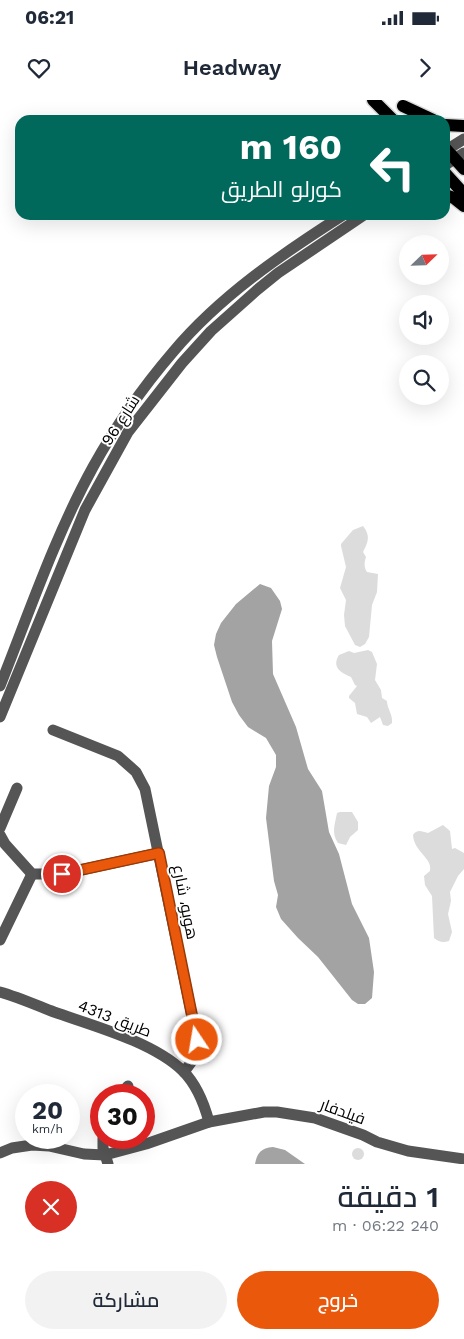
<!DOCTYPE html>
<html lang="ar">
<head>
<meta charset="utf-8">
<style>
	body { margin:0; font-family:"Work Sans",Cairo,sans-serif; background:#f2f2f3; color:#1f2937; direction:rtl; height:100vh; display:flex; flex-direction:column; font-size:19px; white-space:nowrap }
	* { box-sizing:border-box; margin:0 }
	p { font-size:16px; color:#747a83 }
	.icon { flex:none; width:28px; height:28px; fill:none; stroke:currentColor; stroke-width:2; stroke-linecap:round; stroke-linejoin:round }
	.map { position:relative; height:1064px; overflow:hidden; direction:ltr }
	.side { display:flex; flex-direction:column; background:#fff; flex:1 }
	.side>* { flex:none }
	.hud { position:absolute; left:15px; top:15px; width:435px; height:105px; border-radius:15px; box-shadow:0 5px 20px #0002; direction:rtl; background:#00695c; color:#fff; overflow:hidden }
	.needle { width:32px; rotate:67deg }
	.buttons { position:absolute; left:399px; top:135px; display:grid; gap:10px }
	.buttons a { display:grid; place-items:center; width:50px; height:50px; border-radius:50%; background:#fff; box-shadow:0 5px 20px #0002; font-size:25px }
	.speed { position:absolute; left:15px; top:984px; display:flex; gap:10px; font-size:25px; font-weight:700; text-align:center }
	.speed>* { display:grid; place-content:center; width:65px; height:65px; border-radius:50%; background:#fff; box-shadow:0 5px 20px #0002; line-height:1 }
	.speed small { font-size:12px; font-weight:400 }
	.speed .limit { border:8px solid #d22; background:#fff; color:#111 }
	.pin { position:absolute; display:grid; place-items:center; width:42px; height:42px; color:#fff; margin:-21px; border:2px solid #fff; border-radius:50%; box-shadow:0 1px 5px #0007 }
	.me { position:absolute; width:55px; margin:-28px; rotate:348deg; stroke-linejoin:round; filter:drop-shadow(0 0 4px #0008) }
	.turn { display:flex; align-items:center; gap:18px; height:105px; padding:0 25px; font-size:22px }
	.turn .icon { width:65px; height:65px; stroke-width:2.5 }
	.turn b { display:block; font-size:35px; line-height:42px }
	.round { display:grid; place-items:center; flex:none; width:52px; height:52px; border-radius:26px; background:#f2f2f3 }
	.summary { display:flex; align-items:center; justify-content:space-between; height:85px; padding:0 25px }
	h1 { font-size:30px; font-weight:600; line-height:38px }
	.button { display:flex; gap:10px; margin-top:auto; padding:10px 25px }
	.button a { flex:1; height:58px; border-radius:30px; background:#ea580c; color:#fff; font-size:20px; font-weight:600; line-height:58px; text-align:center }
	.button a+a { background:#f2f2f3; color:#1f2937 }
	.status { display:flex; justify-content:space-between; align-items:center; height:35px; padding:0 25px; background:#fff; direction:ltr }
	.status svg { height:14px; fill:currentColor }
	header { display:flex; justify-content:space-between; align-items:center; height:65px; padding:0 25px; background:#fff; font-size:22px; font-weight:600 }
	.map>svg:first-child { display:block }
	.green { fill:#dcdcdc }
	.water { fill:#a3a3a3 }
	.lines { fill:none; stroke-linecap:round; stroke-linejoin:round }
	.major-casing { stroke:#dbdbdb; stroke-width:15 }
	.minor { stroke:#555; stroke-width:11 }
	.major { stroke:#000; stroke-width:12 }
	.route-casing { stroke:#983908; stroke-width:12 }
	.route { stroke:#ea580c; stroke-width:9 }
	.labels { text-anchor:middle; stroke-width:4; stroke-linejoin:round; paint-order:stroke }
	.street-label { font-size:16px; fill:#000; stroke:#fff }
</style>
</head>
<body>
<div class="status"><b>06:21</b><svg viewBox="0 0 49 12"><path d="M0 12V9h3v3zM5 12V6h3v6zM10 12V3h3v9zM15 12V0h3v12zM26 1h20v11H26zM47 4h2v5h-2z"/></svg></div>
<header><svg class="icon" aria-label="forward" viewBox="0 0 24 24"><path d="M9 5l7 7-7 7"/></svg>Headway<svg class="icon" aria-label="heart" viewBox="0 0 24 24"><path d="M12 20l-8-8c-3-5 5-10 8-4 3-6 11-1 8 4z"/></svg></header>
<div class="map">
<svg width="464" height="1064" viewBox="0 0 464 1064">
	<rect width="100%" height="100%" fill="#fff"/>
	<g class="green">
		<path d="M363,426C371,436 368,442 363,452L366,457C364,463 364,467 367,472L378,474L377,492L372,505L369,537L365,544L360,547L355,545L345,526L344,515L346,500L340,488L346,467L341,446V444L353,430Z"/>
		<path d="M368,550L372,552L377,564L375,580L381,590L382,598L387,601C387,609 393,614 392,623L388,626L383,625L380,617L371,623L367,617L357,614L355,603L349,598V596L357,586L355,585L351,577C342,573 331,568 339,555L349,551L354,553Z"/>
		<path d="M340,712H352L358,722V730L350,737L346,745L338,743C331,733 335,724 337,713Z"/>
		<path d="M443,725L450,731L452,749L455,748L464,753V769L458,776L450,792L451,801L448,814L452,832L449,841C443,843 439,842 434,838L432,796L425,785L424,776L430,771C433,758 414,752 413,735C417,729 421,731 428,733Z"/>
		<circle cx="358" cy="1054" r="6"/>
	</g>
	<g class="water">
		<polygon points="260,484 271,488 280,501 282,509 272,541 273,574 296,627 308,669 322,691 329,732 339,754 352,804 369,838 374,872 372,898 365,904 358,904 352,900 318,857 298,838 281,819 276,807 278,795 274,781 266,718 269,686 276,667 276,655 266,638 248,627 239,615 232,602 217,557 214,545 216,534 221,523 236,504"/>
		<path d="M273,1047L285,1050L305,1064H255C257,1053 261,1048 273,1047Z"/>
	</g>
	<g class="lines">
		<g class="major-casing">
			<g id="major">
				<polyline points="373,0 393,20"/>
				<polyline points="403,6 433,20"/>
				<polyline points="445,25 464,26"/>
				<polyline points="445,48 464,69"/>
				<polyline points="445,73 464,94"/>
				<polyline points="445,95 454,98 464,106"/>
			</g>
		</g>
		<g class="minor">
			<polyline points="445,51 464,39"/>
			<polyline points="445,65 464,53"/>
			<path d="M0,586C29,513 55,436 93,367C115,327 143,287 173,252C220,196 282,154 343,115"/>
			<polyline points="0,617 85,410 128,332 182,263 211,231 257,190 278,173 364,115"/>
			<polyline points="53,630 118,656 136,672 145,689 197,940 195,957 184,972"/>
			<polyline points="0,728 17,688"/>
			<polyline points="0,735 5,744 32,774 62,774 159,753"/>
			<polyline points="0,840 32,774"/>
			<path d="M0,892C18,897 36,905 54,912C94,926 153,942 183,971C197,985 204,1003 209,1022"/>
			<polyline points="120,995 128,986"/>
			<polyline points="103,1038 103,1048 108,1064"/>
			<polyline points="0,1053 12,1048 32,1045 49,1046 84,1054 105,1055 146,1044 209,1022 264,1012 277,1012 315,1018 363,1035 377,1042 408,1051 464,1059"/>
		</g>
		<use href="#major" class="major"/>
	</g>
	<g class="lines">
		<g class="route-casing">
			<polyline id="route" points="62,774 159,753 197,940"/>
		</g>
		<use href="#route" class="route"/>
	</g>
	<g class="labels">
		<g class="street-label">
			<text transform="translate(120 320) rotate(-57)" y="6">شارع 96</text>
			<text transform="translate(186 802) rotate(79)" y="6">هوبو، شارع</text>
			<text transform="translate(115 918) rotate(21)" y="6">طريق 4313</text>
			<text transform="translate(343 1011) rotate(20)" y="6">فيلدفار</text>
		</g>
	</g>
</svg>
<div class="buttons">
<a><svg class="needle" viewBox="-14 -14 28 28"><path d="M0-13l5 13h-10z" fill="#e53935"/><path d="M0 13l5-13h-10z" fill="#747a83"/></svg></a>
<a><svg class="icon" aria-label="sound" viewBox="0 0 24 24"><path d="M4 9h4l5-4v14l-5-4H4zM17 9q2 3 0 6"/></svg></a>
<a><svg class="icon" aria-label="search" viewBox="0 0 24 24"><circle cx="10" cy="10" r="6"/><path d="M15 15l6 6"/></svg></a>
</div>
<div class="speed"><div>20<small>km/h</small></div><div class="limit">30</div></div>
<div class="pin" style="left:62px;top:774px;background:#d93025"><svg class="icon" aria-label="arrive" viewBox="0 0 24 24"><path d="M6 21V4h12l-3 4 3 4H6"/></svg></div>
<svg class="me" style="left:197px;top:940px" viewBox="-20 -20 40 40"><circle r="17" fill="#ea580c" stroke="#fff" stroke-width="3"/><path d="M0-11L8 9 0 5-8 9z" fill="#fff"/></svg>
<div class="hud">
<div class="turn"><svg class="icon" aria-label="left" viewBox="0 0 24 24"><path d="M17 20v-9H6M10 6l-5 5 5 5"/></svg><div><b>160 m</b>كورلو الطريق</div></div>
</div>
</div>
<section class="side">
<div class="summary"><div><h1>1 دقيقة</h1><p>240 m · 06:22</p></div><a class="round" style="background:#d93025;color:#fff"><svg class="icon" aria-label="close" viewBox="0 0 24 24"><path d="M6 6l12 12M18 6L6 18"/></svg></a></div>
<div class="button"><a>خروج</a><a>مشاركة</a></div>
</section>
</body>
</html>
